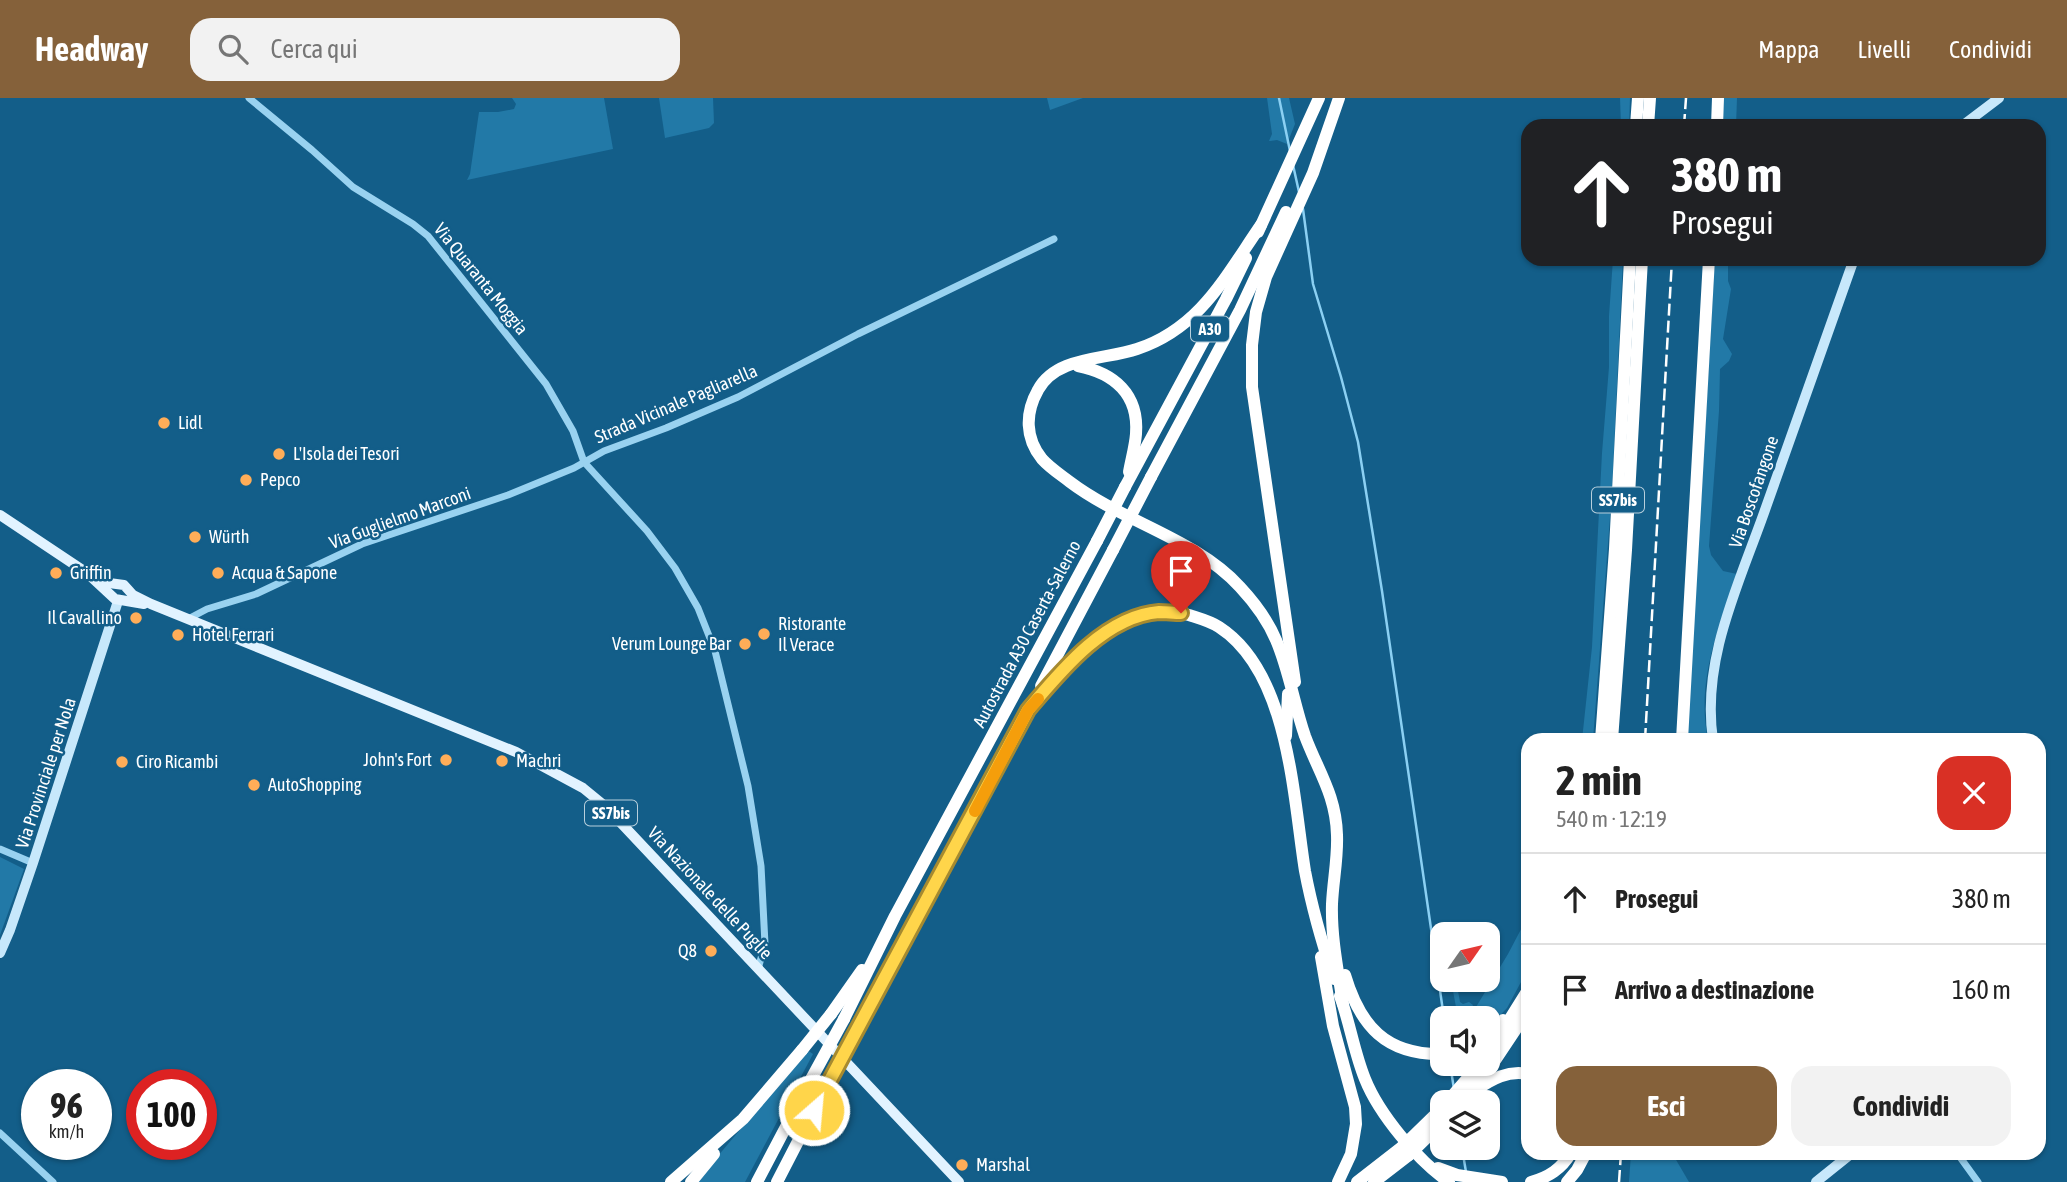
<!DOCTYPE html>
<html lang="it">
<head>
<meta charset="utf-8">
<style>
	body { margin:0; font-family:"Asap Condensed",sans-serif; background:#f2f2f2; color:#222; height:100vh; display:flex; flex-direction:column; font-size:26px; white-space:nowrap }
	* { box-sizing:border-box; margin:0 }
	p { font-size:23px; color:#767676 }
	.icon { flex:none; width:38px; height:38px; fill:none; stroke:currentColor; stroke-width:2; stroke-linecap:round; stroke-linejoin:round }
	.map { position:relative; flex:1; overflow:hidden }
	.panel { position:absolute; left:1521px; top:635px; width:525px; height:427px; display:flex; flex-direction:column; background:#fff; border-radius:21px; box-shadow:0 2px 5px #0004 }
	.panel>* { flex:none }
	.guide { position:absolute; left:1521px; top:21px; width:525px; height:147px; border-radius:21px; box-shadow:0 2px 5px #0004; background:#202124; color:#fff; overflow:hidden }
	.needle { width:46px; rotate:56deg }
	.tools { position:absolute; left:1430px; top:824px; display:grid; gap:14px }
	.tools a { display:grid; place-items:center; width:70px; height:70px; border-radius:14px; background:#fff; box-shadow:0 2px 5px #0004; font-size:35px }
	.speed { position:absolute; left:21px; top:971px; display:flex; gap:14px; font-size:35px; font-weight:700; text-align:center }
	.speed>* { display:grid; place-content:center; width:91px; height:91px; border-radius:50%; background:#fff; box-shadow:0 2px 5px #0004; line-height:1 }
	.speed small { font-size:18px; font-weight:400 }
	.speed .limit { border:10px solid #d22; background:#fff; color:#111 }
	.pin { position:absolute; display:grid; place-items:center; width:60px; height:60px; color:#fff; margin:-72px -30px; border-radius:50% 50% 50% 0; rotate:-45deg; box-shadow:0 0 7px #0007 }
	.pin .icon { rotate:45deg }
	.me { position:absolute; width:77px; margin:-38px; rotate:27deg; stroke-linejoin:round; filter:drop-shadow(0 0 5px #0008) }
	.turn { display:flex; align-items:center; gap:24px; height:147px; padding:0 35px; font-size:32px }
	.turn .icon { width:91px; height:91px; stroke-width:2.5 }
	.turn b { display:block; font-size:49px; line-height:60px }
	.round { display:grid; place-items:center; flex:none; width:74px; height:74px; border-radius:21px; background:#f2f2f2 }
	.overview { display:flex; align-items:center; justify-content:space-between; height:119px; padding:0 35px }
	h1 { font-size:42px; font-weight:700; line-height:52px }
	.button { display:flex; gap:14px; margin-top:auto; padding:14px 35px }
	.button a { flex:1; height:80px; border-radius:21px; background:#85613a; color:#fff; font-size:28px; font-weight:700; line-height:80px; text-align:center }
	.button a+a { background:#f2f2f2; color:#222 }
	ul { padding:0; list-style:none }
	li { display:flex; align-items:center; gap:21px; height:91px; padding:0 35px; border-top:2px solid #e0e0e0 }
	li div { flex:1 }
	li b { display:block; font-size:26px }
	li em { font-style:normal }
	header { display:flex; align-items:center; gap:42px; box-sizing:border-box; height:98px; padding:0 35px; background:#85613a; color:#fff }
	header strong { font-size:33px }
	nav { display:flex; gap:38px; margin-inline-start:auto; font-size:24px }
	.search { width:490px; height:63px; background:#f2f2f2; display:flex; align-items:center; gap:18px; box-sizing:border-box; padding:0 24px; border-radius:21px; color:#767676; font-size:26px }
	.map>svg:first-child { display:block }
	.green { fill:#2279a7 }
	.lines { fill:none; stroke-linecap:round; stroke-linejoin:round }
	.stream { stroke:#8bd0f3; stroke-width:2.5 }
	.street { stroke:#99d2f0; stroke-width:7 }
	.secondary { stroke:#c7e8fb; stroke-width:10 }
	.primary { stroke:#e2f3ff; stroke-width:10 }
	.highway { stroke:#fff; stroke-width:12 }
	.rail { stroke:#fff; stroke-width:2.5; stroke-dasharray:12 5; stroke-linecap:butt }
	.highway-bridge { stroke:#fff; stroke-width:12 }
	.route-casing { stroke:#a68a30; stroke-width:18 }
	.route { stroke:#ffd54a; stroke-width:12 }
	.slow { stroke:#f59e0b; stroke-width:12 }
	.poi-dot { fill:#ffad58; stroke:#135e89; stroke-width:2.5 }
	.labels { text-anchor:middle; stroke-width:5; stroke-linejoin:round; paint-order:stroke }
	.shield { fill:#135e89; stroke:#b8cfdc; stroke-width:2 }
	.shield-label { font-size:16px; font-weight:bold; fill:#fff }
	.street-label { font-size:18px; fill:#fff; stroke:#135e89 }
	.poi-label { font-size:18px; fill:#fff; stroke:#135e89; text-anchor:start }
</style>
</head>
<body>
<header>
<strong>Headway</strong>
<div class="search"><svg class="icon" aria-label="search" viewBox="0 0 24 24"><circle cx="10" cy="10" r="6"/><path d="M15 15l6 6"/></svg>Cerca qui</div>
<nav><a>Mappa</a><a>Livelli</a><a>Condividi</a></nav>
</header>
<div class="map">
<svg width="2067" height="1084" viewBox="0 0 2067 1084">
	<rect width="100%" height="100%" fill="#135e89"/>
	<g class="green">
		<polygon points="512,0 604,0 613,51 467,82 470,76 479,14 498,14 514,11 516,6"/>
		<polygon points="659,0 713,0 714,25 709,30 665,40"/>
		<polygon points="1047,0 1083,0 1050,12"/>
		<polygon points="1267,0 1289,0 1295,26 1287,46 1277,42 1269,43 1272,36"/>
		<polygon points="1620,0 1630,0 1629,28 1621,28"/>
		<polygon points="1724,0 1737,0 1736,28 1722,28"/>
		<polygon points="1613,161 1623,161 1612,393 1593,642 1582,642 1592,549 1602,355 1609,269 1609,218"/>
		<path d="M1715,161H1728V183L1731,191L1723,241L1732,256L1729,263L1720,271L1719,313L1709,448L1711,457L1723,473L1737,476C1718,530 1696,584 1708,642H1687Z"/>
		<polygon points="0,759 24,771 0,837"/>
		<polygon points="1528,818 1528,871 1507,910 1488,930 1488,920 1471,920 1473,914 1508,856"/>
		<polygon points="1451,882 1456,882 1460,904 1463,906 1469,904 1473,907 1467,920 1458,920"/>
		<polygon points="807,952 813,956 745,1084 696,1084"/>
		<polygon points="1631,1055 1672,1055 1689,1084 1629,1084"/>
	</g>
	<g class="lines">
		<g class="stream">
			<polyline points="1279,0 1290,53"/>
			<polyline points="1293,67 1299,94"/>
			<polyline points="1303,111 1313,186 1341,279 1358,344 1382,493 1444,920"/>
			<polyline points="1450,966 1454,991"/>
			<polyline points="1462,1050 1466,1074"/>
		</g>
		<g class="street">
			<polyline points="249,0 312,52 353,89 413,126 428,138 546,286 573,333 584,364 647,433 675,470 698,510 715,553 748,688 761,768 765,846 758,871"/>
			<polyline points="188,521 207,511 256,496 362,446 508,397 574,370 604,353 666,330 738,299 858,236 1054,141"/>
			<polyline points="0,751 33,765"/>
			<polyline points="0,1035 53,1084"/>
			<polyline points="1957,1055 1978,1084"/>
		</g>
		<g class="secondary">
			<polyline points="1962,28 1999,0"/>
			<path d="M1713,642C1701,562 1739,486 1765,412C1794,328 1825,245 1854,161"/>
			<polyline points="0,855 10,832 33,765 118,503"/>
			<polyline points="1816,1084 1852,1055"/>
		</g>
		<g class="primary">
			<polyline points="0,417 87,475 115,501 144,506"/>
			<polyline points="87,475 109,485 124,487 133,497 151,506 516,654 583,690 605,708 959,1084"/>
		</g>
		<g class="highway">
			<polyline points="1636,28 1638,0"/>
			<polyline points="1648,28 1650,0"/>
			<polyline points="1717,28 1718,0"/>
			<path d="M1261,127C1225,179 1200,230 1137,251C1105,262 1056,258 1038,292C1025,315 1025,340 1042,361C1050,370 1061,377 1070,384C1123,424 1195,440 1240,489C1254,504 1268,523 1276,542C1289,572 1294,606 1305,638C1318,673 1336,697 1337,737C1338,760 1333,783 1332,806C1331,839 1338,873 1343,906"/>
			<polyline points="1258,134 1319,0"/>
			<path d="M1078,268C1114,275 1139,296 1136,336C1135,349 1131,362 1129,374"/>
			<polyline points="1151,379 1240,212 1286,114"/>
			<polyline points="1125,389 1226,201 1246,160"/>
			<polyline points="1295,584 1252,289 1252,247 1256,214 1266,179 1313,75 1339,0"/>
			<polyline points="1041,588 1113,452"/>
			<path d="M1028,612C1065,568 1122,498 1189,517C1198,520 1210,523 1219,529C1289,574 1293,698 1305,773C1312,810 1322,845 1334,881"/>
			<polyline points="1286,638 1288,596"/>
			<polyline points="1601,642 1615,451 1630,161"/>
			<polyline points="1612,642 1626,452 1642,161"/>
			<polyline points="1682,642 1709,161"/>
			<polyline points="1321,859 1333,928 1355,1009 1356,1026 1351,1056 1338,1084"/>
			<path d="M1345,877C1360,928 1386,957 1442,956"/>
			<path d="M1340,898C1350,925 1354,954 1365,981C1379,1016 1418,1063 1449,1084"/>
			<polyline points="831,916 862,872"/>
			<polyline points="844,921 895,818 1097,443"/>
			<polyline points="858,928 1031,608"/>
			<polyline points="1488,937 1503,922"/>
			<polyline points="1488,956 1528,892"/>
			<path d="M1476,992C1492,981 1508,972 1528,976"/>
			<polyline points="1447,1004 1480,966"/>
			<polyline points="1461,1004 1494,964 1528,913"/>
			<polyline points="1438,1070 1457,1077 1502,1084"/>
			<polyline points="671,1084 743,1021 802,952"/>
			<polyline points="691,1084 714,1056"/>
			<polyline points="757,1084 809,985"/>
			<polyline points="777,1084 825,991"/>
			<polyline points="1357,1084 1402,1049"/>
			<polyline points="1374,1084 1409,1057"/>
			<path d="M1531,1084C1549,1079 1561,1071 1571,1055"/>
			<polyline points="1567,1084 1577,1072 1586,1055"/>
		</g>
		<g class="rail">
			<polyline points="1684,28 1686,0"/>
			<polyline points="1645,642 1672,161"/>
			<polyline points="1619,1084 1621,1055"/>
		</g>
		<g class="highway-bridge">
			<polyline points="1097,443 1125,389"/>
			<polyline points="1113,452 1151,379"/>
			<polyline points="802,952 831,916"/>
			<polyline points="809,985 844,921"/>
			<polyline points="825,991 858,928"/>
			<polyline points="1402,1049 1442,1010"/>
			<polyline points="1409,1057 1442,1025"/>
		</g>
	</g>
	<g class="lines">
		<g class="route-casing">
			<path id="route" d="M814,1012L1028,612C1060,574 1105,518 1159,514C1166,514 1174,515 1181,515"/>
		</g>
		<use href="#route" class="route"/>
		<polyline class="slow" points="975,713 1028,612 1038,601"/>
	</g>
	<g class="poi-dot">
		<circle cx="164" cy="325" r="7"/>
		<circle cx="279" cy="356" r="7"/>
		<circle cx="246" cy="382" r="7"/>
		<circle cx="195" cy="439" r="7"/>
		<circle cx="56" cy="475" r="7"/>
		<circle cx="218" cy="475" r="7"/>
		<circle cx="136" cy="520" r="7"/>
		<circle cx="764" cy="536" r="7"/>
		<circle cx="178" cy="537" r="7"/>
		<circle cx="745" cy="546" r="7"/>
		<circle cx="446" cy="662" r="7"/>
		<circle cx="502" cy="663" r="7"/>
		<circle cx="122" cy="664" r="7"/>
		<circle cx="254" cy="687" r="7"/>
		<circle cx="711" cy="853" r="7"/>
		<circle cx="962" cy="1067" r="7"/>
	</g>
	<g class="labels">
		<g class="shield">
			<rect x="1191" y="218.5" width="38" height="25" rx="5"/>
			<rect x="1592" y="389.5" width="52" height="25" rx="5"/>
			<rect x="585" y="702.5" width="52" height="25" rx="5"/>
		</g>
		<g class="shield-label">
			<text x="1210" y="237">A30</text>
			<text x="1618" y="408">SS7bis</text>
			<text x="611" y="721">SS7bis</text>
		</g>
		<g class="street-label">
			<text transform="translate(481 181) rotate(51)" y="6">Via Quaranta Moggia</text>
			<text transform="translate(676 306) rotate(-23)" y="6">Strada Vicinale Pagliarella</text>
			<text transform="translate(1754 394) rotate(-71)" y="6">Via Boscofangone</text>
			<text transform="translate(400 420) rotate(-20)" y="6">Via Guglielmo Marconi</text>
			<text transform="translate(1027 536) rotate(-62)" y="6">Autostrada A30 Caserta-Salerno</text>
			<text transform="translate(46 675) rotate(-72)" y="6">Via Provinciale per Nola</text>
			<text transform="translate(710 795) rotate(47)" y="6">Via Nazionale delle Puglie</text>
		</g>
		<g class="poi-label">
			<text x="178" y="331">Lidl</text>
			<text x="293" y="362">L'Isola dei Tesori</text>
			<text x="260" y="388">Pepco</text>
			<text x="209" y="445">Würth</text>
			<text x="70" y="481">Griffin</text>
			<text x="232" y="481">Acqua &amp; Sapone</text>
			<text x="122" y="526" text-anchor="end">Il Cavallino</text>
			<text x="778" y="532">Ristorante<tspan x="778" dy="21">Il Verace</tspan></text>
			<text x="192" y="543">Hotel Ferrari</text>
			<text x="731" y="552" text-anchor="end">Verum Lounge Bar</text>
			<text x="432" y="668" text-anchor="end">John's Fort</text>
			<text x="516" y="669">Machri</text>
			<text x="136" y="670">Ciro Ricambi</text>
			<text x="268" y="693">AutoShopping</text>
			<text x="697" y="859" text-anchor="end">Q8</text>
			<text x="976" y="1073">Marshal</text>
		</g>
	</g>
</svg>
<div class="tools">
<a><svg class="needle" viewBox="-14 -14 28 28"><path d="M0-13l5 13h-10z" fill="#e53935"/><path d="M0 13l5-13h-10z" fill="#767676"/></svg></a>
<a><svg class="icon" aria-label="sound" viewBox="0 0 24 24"><path d="M4 9h4l5-4v14l-5-4H4zM17 9q2 3 0 6"/></svg></a>
<a><svg class="icon" aria-label="layers" viewBox="0 0 24 24"><path d="M12 4l9 5-9 5-9-5zM3 14l9 5 9-5"/></svg></a>
</div>
<div class="speed"><div>96<small>km/h</small></div><div class="limit">100</div></div>
<div class="pin" style="left:1181px;top:515px;background:#d93025"><svg class="icon" aria-label="arrive" viewBox="0 0 24 24"><path d="M6 21V4h12l-3 4 3 4H6"/></svg></div>
<svg class="me" style="left:814px;top:1012px" viewBox="-20 -20 40 40"><circle r="17" fill="#ffd54a" stroke="#fff" stroke-width="3"/><path d="M0-11L8 9 0 5-8 9z" fill="#fff"/></svg>
<div class="guide">
<div class="turn"><svg class="icon" aria-label="ahead" viewBox="0 0 24 24"><path d="M12 20V5M6 11l6-6 6 6"/></svg><div><b>380 m</b>Prosegui</div></div>
</div>
<section class="panel">
<div class="overview"><div><h1>2 min</h1><p>540 m · 12:19</p></div><a class="round" style="background:#d93025;color:#fff"><svg class="icon" aria-label="close" viewBox="0 0 24 24"><path d="M6 6l12 12M18 6L6 18"/></svg></a></div>
<ul>
<li><svg class="icon" aria-label="ahead" viewBox="0 0 24 24"><path d="M12 20V5M6 11l6-6 6 6"/></svg><div><b>Prosegui</b></div><em>380 m</em></li>
<li><svg class="icon" aria-label="arrive" viewBox="0 0 24 24"><path d="M6 21V4h12l-3 4 3 4H6"/></svg><div><b>Arrivo a destinazione</b></div><em>160 m</em></li>
</ul>
<div class="button"><a>Esci</a><a>Condividi</a></div>
</section>
</div>
</body>
</html>
